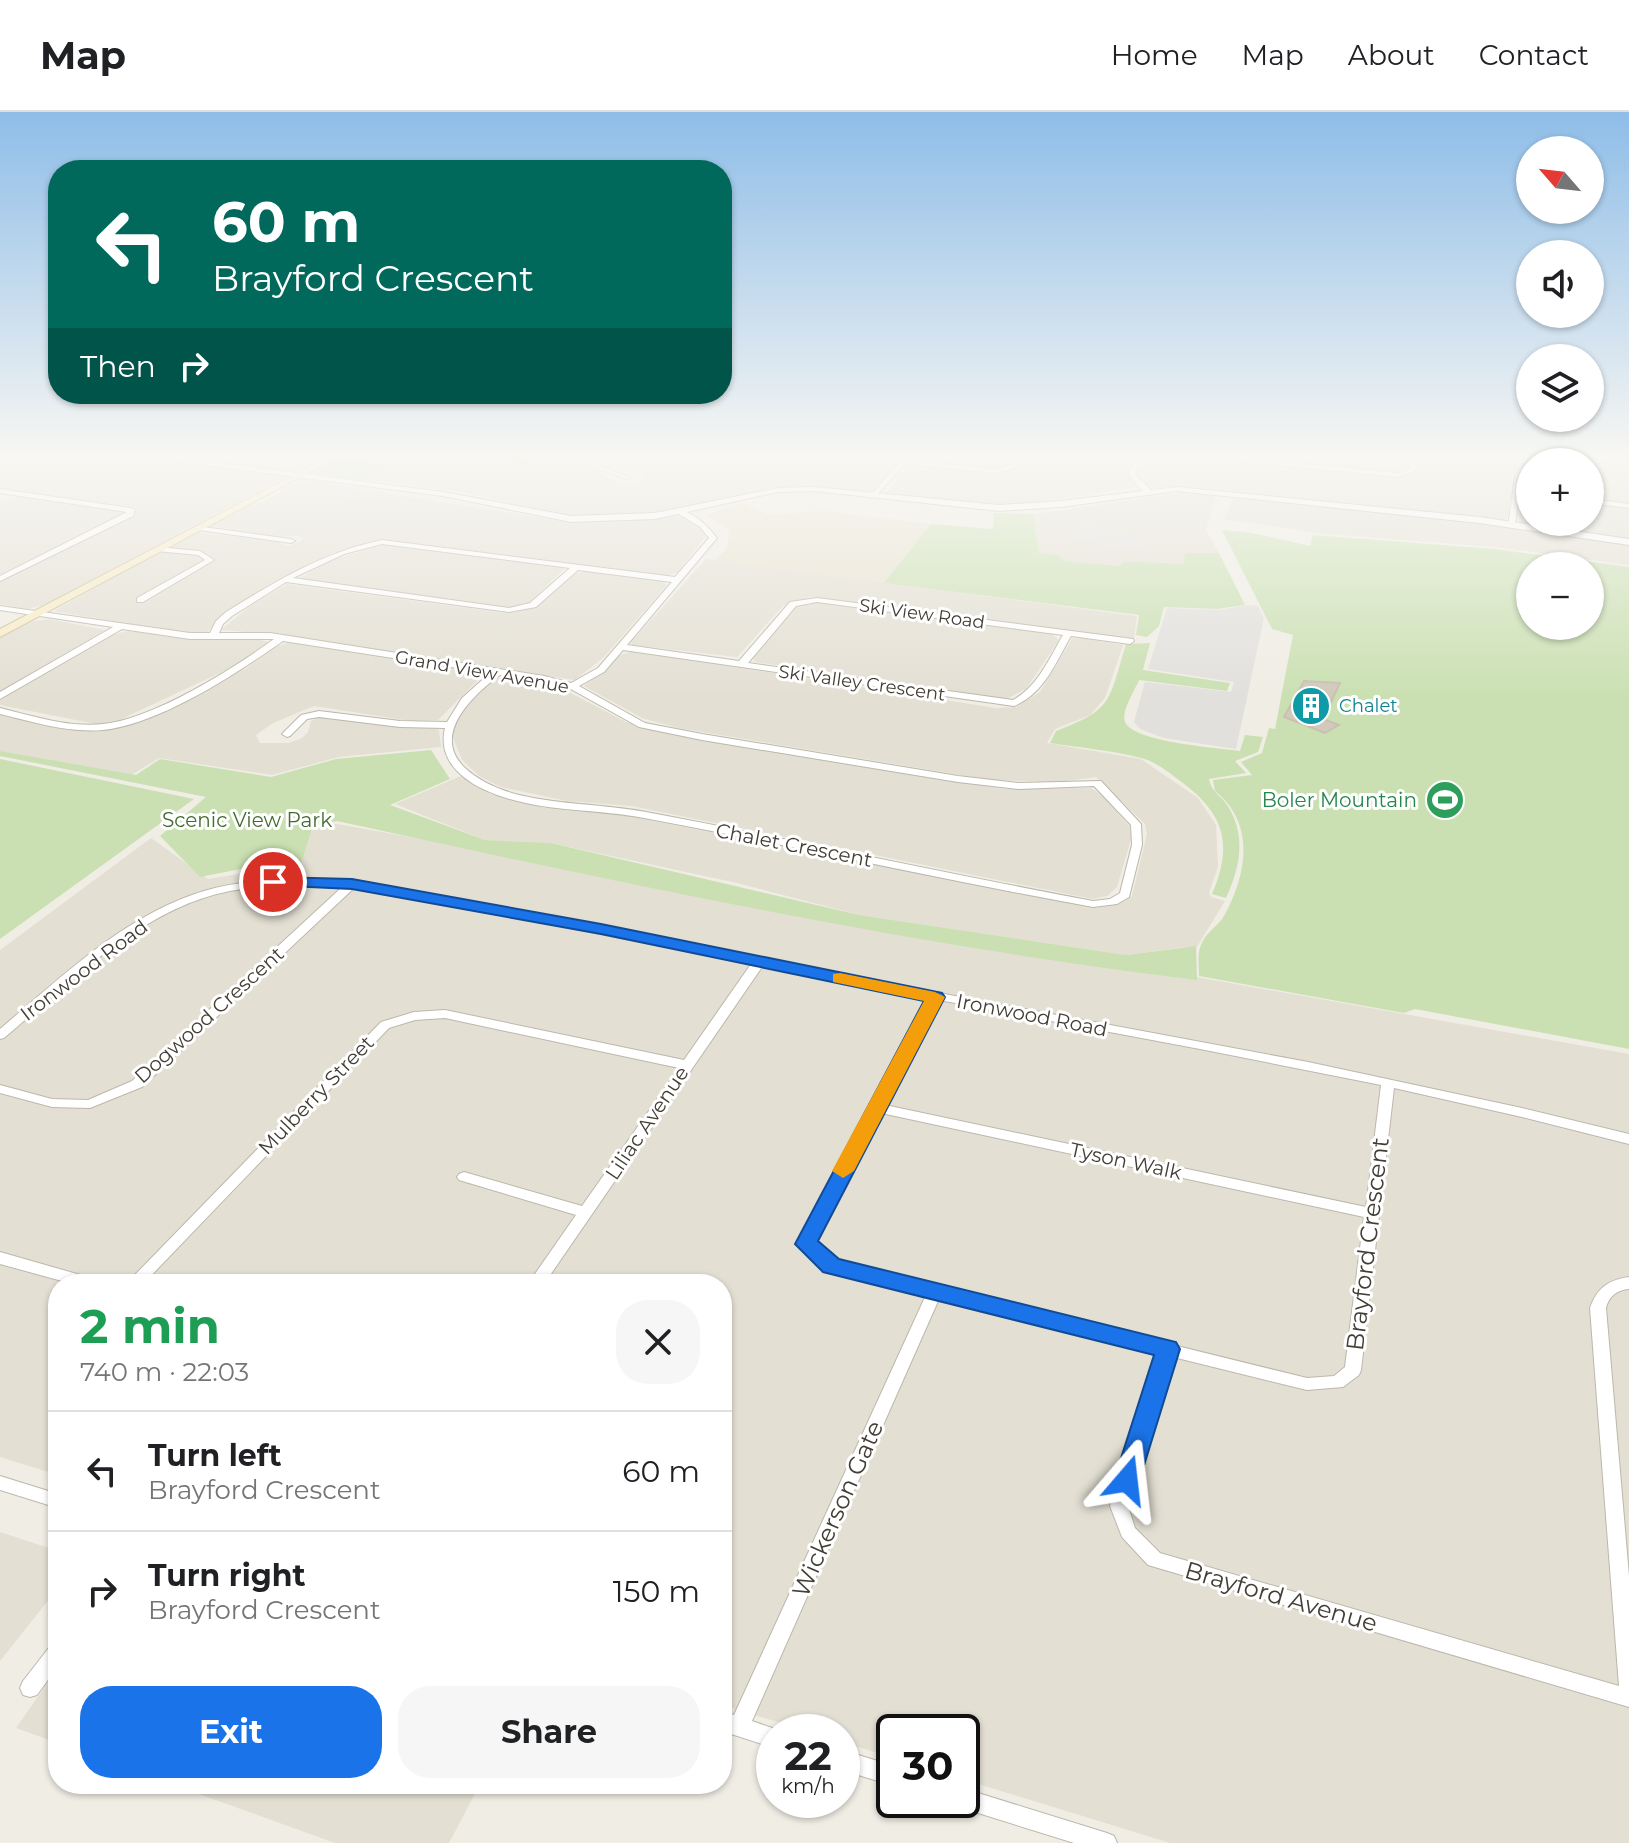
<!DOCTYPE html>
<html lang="en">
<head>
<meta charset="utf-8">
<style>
	body { margin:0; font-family:Montserrat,sans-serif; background:#f6f6f6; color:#202124; height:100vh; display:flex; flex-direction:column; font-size:30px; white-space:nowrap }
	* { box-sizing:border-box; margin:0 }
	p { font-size:26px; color:#757577 }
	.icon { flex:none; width:44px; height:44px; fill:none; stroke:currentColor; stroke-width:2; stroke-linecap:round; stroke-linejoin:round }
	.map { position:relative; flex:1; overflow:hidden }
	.sheet { position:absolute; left:48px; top:1162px; width:684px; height:520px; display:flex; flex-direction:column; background:#fff; border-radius:32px; box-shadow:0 2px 6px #0004 }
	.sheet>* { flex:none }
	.guide { position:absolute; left:48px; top:48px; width:684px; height:244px; border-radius:32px; box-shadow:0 2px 6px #0004; background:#00695c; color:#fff; overflow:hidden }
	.needle { width:52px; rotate:298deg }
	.fabs { position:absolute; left:1516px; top:24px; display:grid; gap:16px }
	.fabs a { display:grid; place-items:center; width:88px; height:88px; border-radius:50%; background:#fff; box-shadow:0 2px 6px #0004; font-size:40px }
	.speed { position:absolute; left:756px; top:1602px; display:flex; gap:16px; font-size:40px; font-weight:700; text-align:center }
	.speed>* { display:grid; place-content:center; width:104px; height:104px; border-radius:50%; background:#fff; box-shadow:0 2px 6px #0004; line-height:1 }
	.speed small { font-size:20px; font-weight:400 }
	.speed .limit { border:4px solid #111; border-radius:12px; background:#fff; color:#111 }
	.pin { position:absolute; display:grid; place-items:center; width:68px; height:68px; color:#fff; margin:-34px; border:4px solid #fff; border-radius:50%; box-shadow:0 2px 8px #0007 }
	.me { position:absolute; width:88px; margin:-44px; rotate:17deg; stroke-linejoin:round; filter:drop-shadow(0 0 6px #0008) }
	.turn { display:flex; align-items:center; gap:28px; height:168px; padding:0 32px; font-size:36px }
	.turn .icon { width:104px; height:104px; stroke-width:2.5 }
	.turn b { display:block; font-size:56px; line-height:68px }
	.then { display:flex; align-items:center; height:76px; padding:0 32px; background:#0003; gap:16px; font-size:30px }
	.round { display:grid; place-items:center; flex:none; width:84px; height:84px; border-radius:32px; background:#f6f6f6 }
	.head { display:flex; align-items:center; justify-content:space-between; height:136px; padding:0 32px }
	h1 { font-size:48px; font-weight:700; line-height:60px; color:#1e9e55 }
	.action { display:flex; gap:16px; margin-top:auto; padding:16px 32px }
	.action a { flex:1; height:92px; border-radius:32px; background:#1a73e8; color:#fff; font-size:32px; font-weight:700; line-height:92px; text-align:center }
	.action a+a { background:#f6f6f6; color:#202124 }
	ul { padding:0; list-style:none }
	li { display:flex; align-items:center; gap:24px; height:120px; padding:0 32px; border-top:2px solid #e0e0e0 }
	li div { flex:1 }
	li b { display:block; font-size:30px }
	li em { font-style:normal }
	header { display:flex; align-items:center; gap:48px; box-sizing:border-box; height:112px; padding:0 40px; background:#fff; border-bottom:2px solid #e0e0e0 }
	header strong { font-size:38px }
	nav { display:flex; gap:44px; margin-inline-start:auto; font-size:28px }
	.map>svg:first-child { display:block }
	.residential { fill:#e3dfd3 }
	.education { fill:#e8e2d0 }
	.green { fill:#cae0b2; fill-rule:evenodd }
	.parking { fill:#e1e0dd }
	.building { fill:#d0c9bc; stroke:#cac0b0; stroke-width:2 }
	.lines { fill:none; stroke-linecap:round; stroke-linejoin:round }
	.minor-casing { stroke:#bdb7ac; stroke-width:2 }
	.tertiary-casing { stroke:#bdb7ac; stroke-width:2 }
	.secondary-casing { stroke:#cbbf99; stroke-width:2 }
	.minor { fill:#fff; fill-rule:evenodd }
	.tertiary { fill:#fff; fill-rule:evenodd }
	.secondary { fill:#f8edc7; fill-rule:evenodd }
	.route { fill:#1a73e8; stroke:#114b97; stroke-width:2 }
	.slow { fill:#f59e0b }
	.labels { text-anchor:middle; stroke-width:6; stroke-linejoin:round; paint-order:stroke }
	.far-street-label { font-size:18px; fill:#423d35; stroke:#fff }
	.far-culture-label { font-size:18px; fill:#0d838f; stroke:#fff; text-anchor:start }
	.leisure-label { font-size:20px; fill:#27864d; stroke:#fff; text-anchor:end }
	.park-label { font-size:20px; fill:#456c30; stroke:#fff }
	.street-label { font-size:20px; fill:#423d35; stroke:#fff }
	.near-street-label { font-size:24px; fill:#423d35; stroke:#fff }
</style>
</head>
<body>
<header>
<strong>Map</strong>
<nav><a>Home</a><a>Map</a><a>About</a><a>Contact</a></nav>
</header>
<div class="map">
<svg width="1629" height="1731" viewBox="0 0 1629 1731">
	<rect width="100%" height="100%" fill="#f0ede5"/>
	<g class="residential">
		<polygon points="0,343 126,343 287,364 44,493 28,497 0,492 0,469 138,398 135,395 0,377"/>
		<polygon points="156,343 328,343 290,359"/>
		<polygon points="344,343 410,343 402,348 413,344 526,353 535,343 576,343 579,350 621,372 640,371 646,363 608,357 592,351 584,343 822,343 896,353 872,378 775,376 649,403 574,405 461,380 364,367 388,352 339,345"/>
		<polygon points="859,343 1018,343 1008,355 992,357"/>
		<polygon points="1028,343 1135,343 1125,359 1135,375 1016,393 961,391 887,380 909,353 1001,361 1018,355"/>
		<polygon points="1145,343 1182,343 1393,365 1414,361 1419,343 1629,343 1629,347 1516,346 1512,350 1508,406 1500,409 1204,376 1149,375 1136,363"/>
		<polygon points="1260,343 1410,343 1407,355 1397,361 1265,349"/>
		<polygon points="1590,351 1629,351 1629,392 1590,387"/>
		<polygon points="303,368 563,409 606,411 681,404 704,420 705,425 677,461 661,464 396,429 368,430 292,462 223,503 206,521 175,520 54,499 194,420 271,428 288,434 302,429 303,426 298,424 280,425 208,414 251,390 260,391"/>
		<polygon points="1182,381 1216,384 1206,418 1219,441 1186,441 1184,452 1124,449 1120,454 1065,449 1057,443 1039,441 1033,402"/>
		<polygon points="1524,383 1530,383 1530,410 1590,410 1590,391 1629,395 1629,428 1519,410 1519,385"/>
		<polygon points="21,384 126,400 125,402 0,464 0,390"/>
		<polygon points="1234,385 1433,404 1629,432 1629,453 1496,435 1323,422 1224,407"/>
		<polygon points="384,433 556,454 564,457 528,492 505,496 300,466 333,447"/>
		<polygon points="706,447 1137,504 1134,527 811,485 783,494 737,545 632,533 631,530"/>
		<polygon points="590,458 661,468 667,473 604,545 575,568 273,522 221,518 251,493 287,472 505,501 535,495 572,462"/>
		<polygon points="818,490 1050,521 1059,528 1026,577 1006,587 755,550 753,545 795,494"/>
		<polygon points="49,507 105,518 0,579 0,526 30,510"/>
		<polygon points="129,519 174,525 251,525 271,531 241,551 113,611 96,612 0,593 0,586 111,523"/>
		<polygon points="1082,526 1123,533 1105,586 1090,603 1055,617 1047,631 1141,647 1198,686 1216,713 1218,755 1209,781 1211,785 1225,789 1195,838 1184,835 1126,843 859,803 737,771 551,731 485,728 395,692 461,664 490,682 521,691 618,702 1092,796 1116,793 1132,784 1147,722 1145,712 1096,665 1059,670 991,668 678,616 642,606 584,574 619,544 632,539 996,596 1016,595 1040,580 1072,527"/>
		<polygon points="291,530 473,558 481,565 438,608 404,608 314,594 273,611 256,623 260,631 289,631 302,626 308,620 311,609 321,604 433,615 439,618 441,635 339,645 272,663 159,646 131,663 0,639 0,603 83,619 128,614 247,556 275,535"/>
		<polygon points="502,564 559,575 626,610 685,625 1004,677 1091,676 1102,683 1130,715 1131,727 1117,775 1107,784 1093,787 631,694 567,689 501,675 479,664 462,648 452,623 455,607 466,592 493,566"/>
		<polygon points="337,712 1629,942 1629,1731 1170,1731 962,1667 962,1620 894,1620 894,1646 842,1630 842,1620 810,1620 722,1593 722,1172 58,1172 58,1363 0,1345 0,838 151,726 208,767 301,752 313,714"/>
		<polygon points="0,1420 58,1439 58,1476 0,1549"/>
		<polygon points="58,1556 58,1631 16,1616"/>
		<polygon points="171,1672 480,1672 449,1731 335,1731"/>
	</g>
	<polygon class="education" points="742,391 767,402 827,399 931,412 884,471 715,448 727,436 730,418 705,403"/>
	<g class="green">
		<polygon points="415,343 533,343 526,352"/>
		<polygon points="337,346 343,346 388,353 361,368 312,361"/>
		<polygon points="994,401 1033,402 1039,441 1057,443 1065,449 1120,454 1124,449 1184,452 1185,441 1219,441 1245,493 1217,497 1164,495 1159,514 1147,525 1136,523 1139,503 884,471 931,412 993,417"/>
		<path d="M1222,418L1247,420L1310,434L1313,423L1494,437L1629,455V937L1415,897L1404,901L1199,864C1199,855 1197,841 1201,833C1205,821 1218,814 1224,804C1247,762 1256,712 1215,679L1213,668L1252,663L1241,650L1262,641L1269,616L1275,617L1293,523L1272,517ZM1530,454H1590V514H1530Z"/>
		<path d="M1150,531L1143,558L1230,571L1227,579L1139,568C1135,578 1121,599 1125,610C1133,630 1218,636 1240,639L1245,623L1263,625L1258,640L1235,649L1246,661L1209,667C1212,681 1220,682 1227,693C1247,723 1240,756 1226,786L1212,782C1233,733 1225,703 1183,671C1171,662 1155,649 1141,646C1111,638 1080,636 1050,631L1056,619C1114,597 1108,590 1126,532Z"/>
		<path d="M431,638L450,667L390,693L485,728L551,731L859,803L1126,843L1196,834L1197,868C908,833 622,771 337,709L313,714L301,752L261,753L200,765L160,724L206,685L0,644V639L136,663L160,647L271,665L336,647Z"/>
		<polygon points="0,647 194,687 0,827"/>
	</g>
	<g class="parking">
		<polygon points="328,373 403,384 391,391 314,381"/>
		<polygon points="1083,401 1094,408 1096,417 1147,426 1142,435 1132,437 1069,429 1079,414 1067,404"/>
		<polygon points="1248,493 1258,494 1264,506 1236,637 1164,626 1140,617 1134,610 1145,570 1231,580 1234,570 1148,557 1167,496 1219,498"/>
	</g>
	<polygon class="building" points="1304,569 1340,571 1323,607 1339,613 1325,621 1284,605"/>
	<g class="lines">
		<g class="minor-casing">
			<g id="minor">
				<polygon points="577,343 583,343 585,348 631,366 626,367 580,350"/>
				<polygon points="839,343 859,343 996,357 1012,353 1020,343 1026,343 1016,356 996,361 905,352 875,385 871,383 899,351 842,345"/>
				<polygon points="1138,343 1144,343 1135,362 1150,377 1150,381 1144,381 1128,362"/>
				<polygon points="1192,343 1213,343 1398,361 1410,357 1412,343 1418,343 1415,359 1398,365 1195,345"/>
				<polygon points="1536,344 1629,347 1629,351 1536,348 1523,350 1515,413 1508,415 1517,349"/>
				<polygon points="0,377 131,396 135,398 133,404 0,469 0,464 127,400 0,381"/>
				<polygon points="1590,387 1629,392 1629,396 1590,391"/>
				<path d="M677,397C694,400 707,413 717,426L627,533L739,549L790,490L817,486L1133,527L1134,529L1130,532L1071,524C1056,550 1044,582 1014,594L623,538L604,560L579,574L645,611L702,622L958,664L1019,671L1101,669L1141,712L1142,733L1129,785L1117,792L1093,795C943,768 794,734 644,706C591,696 533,701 483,677C458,665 438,645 445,616L400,615L319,605L307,607L290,624L287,625L282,622L301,603L319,599L400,609L447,610L462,586L490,561L283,529C236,562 160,612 103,618C68,621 33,610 0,602V596C33,604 69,616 103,612C153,607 233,557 274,527H190L122,517L0,587V580L113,515L0,498V494L190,521H210L216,509L226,500C276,469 324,440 382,428L675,465L709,426L700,415L677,401ZM382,432L570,456L530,491L509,496L293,466L344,442ZM578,458L672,470L598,556L571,571L544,564L270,521H219L223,512L232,504L286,470L509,500L536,495ZM817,490L1063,523C1049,547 1038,574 1013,588L748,551L796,494ZM500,563L569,576L639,615L702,628L958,670L1019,677L1094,674L1131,713L1132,733L1120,781L1110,787L1093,789C943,761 795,728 646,700C604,692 561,693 519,683C500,678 480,670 465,656C430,623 473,583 500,563Z"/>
				<polygon points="196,414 291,427 295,429 291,431 199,418 196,418"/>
				<polygon points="157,435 200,439 214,448 143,490 137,490 137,486 205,448 198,443 157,439"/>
				<path d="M290,767L348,770L352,769L357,771L510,797L875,869L1308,950L1522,996L1629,1022V1032L1522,1005L1394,976L1361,1258L1359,1263L1343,1275L1307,1278L1173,1245L1128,1394L1135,1416L1160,1441L1619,1574L1590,1196C1597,1176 1608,1168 1629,1165V1177C1617,1178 1609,1184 1606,1196L1629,1464V1595L1148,1453L1122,1425L1110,1394L1159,1241L939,1187L752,1609L781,1619L774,1620V1636L722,1619V1599L734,1603L926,1183L826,1158L799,1132L928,886L762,855L544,1172H528L576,1103L459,1068L457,1065L459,1062L464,1060L582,1094L679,956L445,906L415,908L389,916L143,1172H126L381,910L414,900L445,898L684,948L751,852L510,804L353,777L142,975L90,996L52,995L0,981V973L52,987L88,988L132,969L341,776C304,773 267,772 230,779C144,795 69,871 4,926L0,927V917C59,867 119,809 192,783C224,771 257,769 290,767ZM939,888L1200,937L1381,973L1366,1095L885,993ZM881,1001L1364,1105L1345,1255L1334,1264L1307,1266L836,1150L814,1131Z"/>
				<polygon points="0,1140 98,1168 101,1172 73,1172 0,1152"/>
				<polygon points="0,1364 58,1382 58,1396 0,1378"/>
				<polygon points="58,1530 58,1554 37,1583 30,1585 23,1583 20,1576 23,1569 51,1533"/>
				<polygon points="842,1638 894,1654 894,1674 842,1658"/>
				<polygon points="962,1676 1107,1721 1114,1724 1117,1731 1074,1731 962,1696 955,1693 953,1688 962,1688"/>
			</g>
		</g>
		<g class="tertiary-casing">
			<polygon id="tertiary" points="137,343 157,343 443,380 571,404 655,401 778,376 814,375 999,393 1061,389 1177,375 1479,405 1629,427 1629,433 1479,411 1177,379 1061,395 999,399 814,379 778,380 655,407 571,410 443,384 141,345"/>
		</g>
		<g class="secondary-casing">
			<polygon id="secondary" points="332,343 342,343 0,525 0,517"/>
		</g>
		<use href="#minor" class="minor"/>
		<use href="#tertiary" class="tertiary"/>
		<use href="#secondary" class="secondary"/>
	</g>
	<linearGradient id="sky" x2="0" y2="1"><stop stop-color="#8ebde8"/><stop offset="0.59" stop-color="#f8f7f3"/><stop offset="1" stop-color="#f8f7f3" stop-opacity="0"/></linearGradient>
	<rect width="1629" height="585" fill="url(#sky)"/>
	<polygon class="route" points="273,765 352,767 601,812 942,881 945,885 818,1129 839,1147 1176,1230 1180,1237 1137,1376 1127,1379 1118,1376 1114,1368 1154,1243 823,1160 795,1132 924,889 601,822 352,777 267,773 265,770"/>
	<polygon class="slow" points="840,861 935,880 945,885 854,1059 843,1066 832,1059 924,889 833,870 833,862"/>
	<defs>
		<g id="building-disc" transform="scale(2)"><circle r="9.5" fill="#0f9aa8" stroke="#fff"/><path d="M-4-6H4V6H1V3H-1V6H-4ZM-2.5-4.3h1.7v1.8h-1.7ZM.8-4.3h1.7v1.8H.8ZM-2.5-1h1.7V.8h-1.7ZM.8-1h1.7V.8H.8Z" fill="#fff"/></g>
		<g id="stadium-disc" transform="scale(2)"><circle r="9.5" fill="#2e9e5b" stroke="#fff"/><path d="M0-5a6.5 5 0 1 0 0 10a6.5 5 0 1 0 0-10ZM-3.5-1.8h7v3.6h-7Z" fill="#fff"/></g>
	</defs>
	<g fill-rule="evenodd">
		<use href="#building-disc" x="1311" y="594"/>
		<use href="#stadium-disc" x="1445" y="688"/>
	</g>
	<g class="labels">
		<g class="far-street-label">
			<text transform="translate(922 502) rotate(8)" y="6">Ski View Road</text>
			<text transform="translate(482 560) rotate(10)" y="6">Grand View Avenue</text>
			<text transform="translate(862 571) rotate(8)" y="6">Ski Valley Crescent</text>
		</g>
		<g class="far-culture-label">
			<text x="1339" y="600">Chalet</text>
		</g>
		<g class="leisure-label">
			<text x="1417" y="695">Boler Mountain</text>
		</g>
		<g class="park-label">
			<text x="247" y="715">Scenic View Park</text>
		</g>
		<g class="street-label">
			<text transform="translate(794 733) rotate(11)" y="7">Chalet Crescent</text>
			<text transform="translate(84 858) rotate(-37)" y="7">Ironwood Road</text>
			<text transform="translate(209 903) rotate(-42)" y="7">Dogwood Crescent</text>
			<text transform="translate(1032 903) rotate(11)" y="7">Ironwood Road</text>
			<text transform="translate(316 983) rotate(-46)" y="7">Mulberry Street</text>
			<text transform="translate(647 1011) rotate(-56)" y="7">Liliac Avenue</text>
			<text transform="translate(1126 1049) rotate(12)" y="7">Tyson Walk</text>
		</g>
		<g class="near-street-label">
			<text transform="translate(1368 1132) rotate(-83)" y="8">Brayford Crescent</text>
			<text transform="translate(838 1397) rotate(-66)" y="8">Wickerson Gate</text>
			<text transform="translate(1281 1485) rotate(16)" y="8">Brayford Avenue</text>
		</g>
	</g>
</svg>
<div class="fabs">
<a><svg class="needle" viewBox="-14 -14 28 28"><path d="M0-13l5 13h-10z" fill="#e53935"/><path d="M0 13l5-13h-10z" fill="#757577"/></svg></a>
<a><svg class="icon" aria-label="sound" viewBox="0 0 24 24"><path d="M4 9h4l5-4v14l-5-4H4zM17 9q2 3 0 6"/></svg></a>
<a><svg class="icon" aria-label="layers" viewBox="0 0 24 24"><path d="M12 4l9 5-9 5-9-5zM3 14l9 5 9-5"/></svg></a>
<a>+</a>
<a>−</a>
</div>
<div class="speed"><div>22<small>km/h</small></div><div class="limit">30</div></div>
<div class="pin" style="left:273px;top:770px;background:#d93025"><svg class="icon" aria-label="arrive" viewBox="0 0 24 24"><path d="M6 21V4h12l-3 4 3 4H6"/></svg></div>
<svg class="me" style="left:1127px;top:1368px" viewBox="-20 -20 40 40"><path d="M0-17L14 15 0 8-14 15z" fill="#1a73e8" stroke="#fff" stroke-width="4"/></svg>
<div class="guide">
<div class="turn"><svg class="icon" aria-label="left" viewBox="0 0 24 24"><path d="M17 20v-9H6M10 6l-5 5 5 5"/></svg><div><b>60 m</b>Brayford Crescent</div></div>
<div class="then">Then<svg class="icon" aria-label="right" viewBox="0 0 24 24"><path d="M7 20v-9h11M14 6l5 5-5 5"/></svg></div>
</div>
<section class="sheet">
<div class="head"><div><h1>2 min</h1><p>740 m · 22:03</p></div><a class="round"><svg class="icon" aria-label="close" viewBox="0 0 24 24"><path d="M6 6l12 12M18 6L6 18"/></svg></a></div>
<ul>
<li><svg class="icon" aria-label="left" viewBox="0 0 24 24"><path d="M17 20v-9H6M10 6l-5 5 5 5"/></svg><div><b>Turn left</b><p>Brayford Crescent</p></div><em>60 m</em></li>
<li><svg class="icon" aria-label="right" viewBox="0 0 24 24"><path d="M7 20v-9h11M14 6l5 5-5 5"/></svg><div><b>Turn right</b><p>Brayford Crescent</p></div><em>150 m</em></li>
</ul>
<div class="action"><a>Exit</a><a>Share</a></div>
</section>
</div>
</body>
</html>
